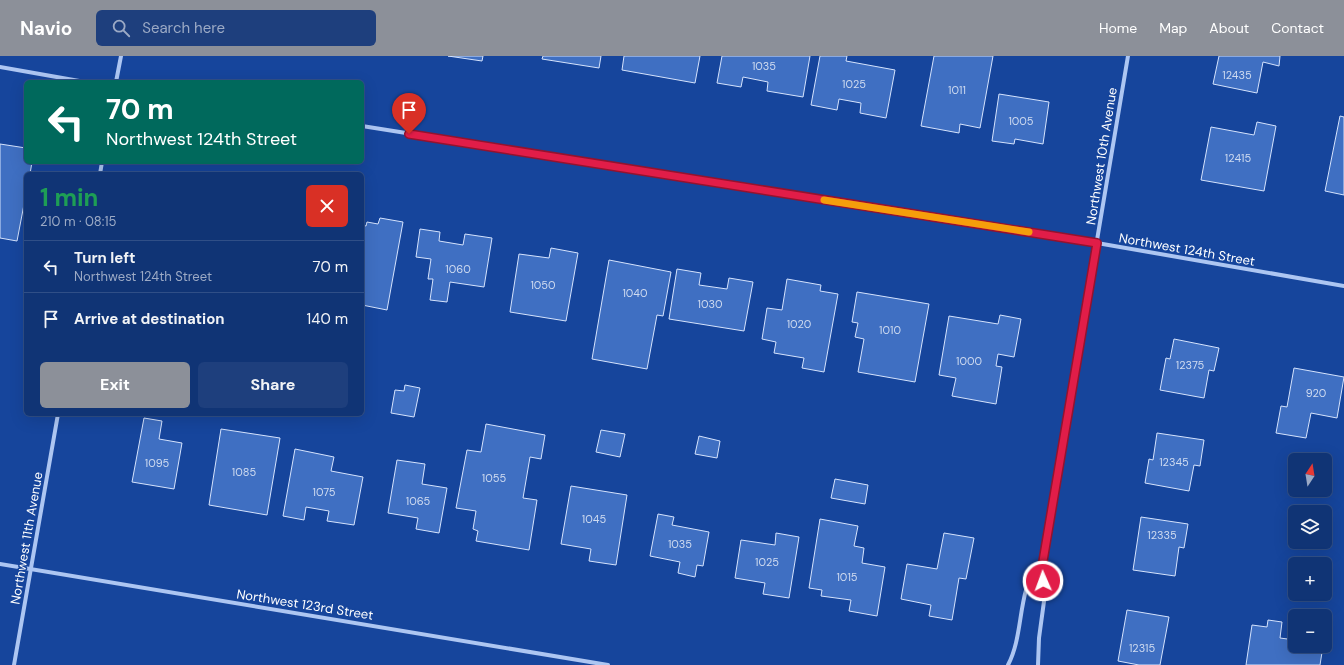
<!DOCTYPE html>
<html lang="en">
<head>
<meta charset="utf-8">
<style>
	body { margin:0; font-family:"DM Sans",sans-serif; background:#1e3f7d; color:#f1f3f6; height:100vh; display:flex; flex-direction:column; font-size:15px; white-space:nowrap }
	* { box-sizing:border-box; margin:0 }
	p { font-size:13px; color:#9caac5 }
	.icon { flex:none; width:22px; height:22px; fill:none; stroke:currentColor; stroke-width:2; stroke-linecap:round; stroke-linejoin:round }
	.map { position:relative; flex:1; overflow:hidden }
	.drawer { position:absolute; left:24px; top:116px; width:340px; height:244px; display:flex; flex-direction:column; background:#103475; border-radius:6px; box-shadow:0 4px 16px #0002,0 0 0 1px #304f87 }
	.drawer>* { flex:none }
	.guide { position:absolute; left:24px; top:24px; width:340px; height:84px; border-radius:6px; box-shadow:0 4px 16px #0002,0 0 0 1px #304f87; background:#00695c; color:#fff; overflow:hidden }
	.needle { width:26px; rotate:12deg }
	.fabs { position:absolute; left:1288px; top:397px; display:grid; gap:8px }
	.fabs a { display:grid; place-items:center; width:44px; height:44px; border-radius:6px; background:#103475; box-shadow:0 4px 16px #0002,0 0 0 1px #304f87; font-size:20px }
	.pin { position:absolute; display:grid; place-items:center; width:34px; height:34px; color:#fff; margin:-41px -17px; border-radius:50% 50% 50% 0; rotate:-45deg; box-shadow:0 0 4px #0007 }
	.pin .icon { rotate:45deg }
	.me { position:absolute; width:44px; margin:-22px; rotate:358deg; stroke-linejoin:round; filter:drop-shadow(0 0 3px #0008) }
	.turn { display:flex; align-items:center; gap:14px; height:84px; padding:0 16px; font-size:18px }
	.turn .icon { width:52px; height:52px; stroke-width:2.5 }
	.turn b { display:block; font-size:28px; line-height:34px }
	.round { display:grid; place-items:center; flex:none; width:42px; height:42px; border-radius:6px; background:#1e3f7d }
	.overview { display:flex; align-items:center; justify-content:space-between; height:68px; padding:0 16px }
	h1 { font-size:24px; font-weight:700; line-height:30px; color:#1e9e55 }
	.cta { display:flex; gap:8px; margin-top:auto; padding:8px 16px }
	.cta a { flex:1; height:46px; border-radius:6px; background:#8c9099; color:#fff; font-size:16px; font-weight:700; line-height:46px; text-align:center }
	.cta a+a { background:#1e3f7d; color:#f1f3f6 }
	ul { padding:0; list-style:none }
	li { display:flex; align-items:center; gap:12px; height:52px; padding:0 16px; border-top:1px solid #304f87 }
	li div { flex:1 }
	li b { display:block; font-size:15px }
	li em { font-style:normal }
	header { display:flex; align-items:center; gap:24px; box-sizing:border-box; height:56px; padding:0 20px; background:#8c9099; color:#fff }
	header strong { font-size:19px }
	nav { display:flex; gap:22px; margin-inline-start:auto; font-size:14px }
	.search { width:280px; height:36px; background:#1e3f7d; display:flex; align-items:center; gap:10px; box-sizing:border-box; padding:0 14px; border-radius:6px; color:#9caac5; font-size:15px }
	.map>svg:first-child { display:block }
	.building { fill:#3f6fc2; stroke:#d5e3fd }
	.lines { fill:none; stroke-linecap:round; stroke-linejoin:round }
	.minor { stroke:#adc6f2; stroke-width:4 }
	.route-casing { stroke:#92132f; stroke-width:10 }
	.route { stroke:#e11d48; stroke-width:7 }
	.slow { stroke:#f59e0b; stroke-width:7 }
	.labels { text-anchor:middle; stroke-width:3; stroke-linejoin:round; paint-order:stroke }
	.number-label { font-size:11px; fill:#cfdbf0 }
	.street-label { font-size:13px; fill:#fff; stroke:#16459c }
</style>
</head>
<body>
<header>
<strong>Navio</strong>
<div class="search"><svg class="icon" aria-label="search" viewBox="0 0 24 24"><circle cx="10" cy="10" r="6"/><path d="M15 15l6 6"/></svg>Search here</div>
<nav><a>Home</a><a>Map</a><a>About</a><a>Contact</a></nav>
</header>
<div class="map">
<svg width="1344" height="609" viewBox="0 0 1344 609">
	<rect width="100%" height="100%" fill="#16459c"/>
	<g class="building">
		<polygon points="448,0 483,0 482,5"/>
		<polygon points="543,0 601,0 599,12 542,3"/>
		<polygon points="624,0 700,0 695,27 622,14"/>
		<polygon points="722,0 810,0 803,41 767,35 768,26 743,21 741,31 717,27"/>
		<polygon points="820,0 847,0 846,5 895,14 886,62 860,57 861,47 839,43 837,54 811,49"/>
		<polygon points="934,0 993,0 980,72 960,68 959,77 921,70"/>
		<polygon points="1219,0 1280,0 1279,10 1263,6 1257,37 1213,28"/>
		<polygon points="999,38 1049,46 1043,88 1015,83 1014,88 992,85"/>
		<polygon points="1340,60 1344,61 1344,139 1325,135"/>
		<polygon points="1257,66 1276,70 1264,135 1201,124 1211,71 1254,79"/>
		<polygon points="0,88 26,92 26,106 32,106 30,118 26,118 26,138 17,185 0,182"/>
		<polygon points="380,162 403,166 387,254 362,249 362,169 366,170 367,166 378,168"/>
		<polygon points="420,173 440,176 439,185 463,189 465,178 492,182 484,231 450,226 447,246 430,244 433,223 428,223 431,203 416,201"/>
		<polygon points="551,192 578,197 566,265 510,256 519,198 549,202"/>
		<polygon points="609,204 671,216 663,260 657,259 647,313 592,303"/>
		<polygon points="677,213 701,217 699,229 727,233 729,222 753,226 744,275 669,263"/>
		<polygon points="787,223 821,229 820,235 838,238 824,316 802,312 804,302 774,297 776,286 762,283 767,252 782,254"/>
		<polygon points="857,236 929,248 915,326 858,316 864,283 855,281 858,267 852,266"/>
		<polygon points="1000,259 1021,263 1014,301 998,298 996,310 1002,311 996,348 952,340 956,322 939,319 949,260 998,268"/>
		<polygon points="1174,283 1219,292 1214,315 1209,314 1204,342 1160,334 1166,302 1170,303"/>
		<polygon points="1294,312 1344,321 1337,362 1311,357 1306,382 1276,377 1281,350 1287,351"/>
		<polygon points="405,329 420,332 414,361 391,357 395,334 404,335"/>
		<polygon points="144,362 162,365 159,383 182,387 174,433 132,426"/>
		<polygon points="486,368 545,379 541,403 530,401 523,442 537,444 529,494 476,485 478,475 473,473 476,455 456,452 467,394 481,396"/>
		<polygon points="221,373 280,382 267,459 209,449"/>
		<polygon points="601,374 625,378 620,401 596,396"/>
		<polygon points="1157,377 1204,384 1200,410 1194,409 1189,435 1145,427 1149,403 1153,404"/>
		<polygon points="699,380 720,385 717,402 695,398"/>
		<polygon points="295,393 334,401 331,415 363,421 354,469 327,465 329,455 306,451 304,464 283,460"/>
		<polygon points="397,404 425,408 422,428 447,432 439,477 416,473 418,462 388,457"/>
		<polygon points="835,423 868,429 865,448 831,442"/>
		<polygon points="571,430 627,439 616,509 589,505 591,493 561,488"/>
		<polygon points="658,458 674,461 672,469 709,476 703,510 697,509 695,521 678,517 680,506 650,500"/>
		<polygon points="1141,461 1188,468 1184,492 1179,491 1175,520 1133,514"/>
		<polygon points="820,463 858,470 854,490 864,492 862,507 885,511 877,560 849,555 851,544 821,540 822,534 809,532"/>
		<polygon points="776,477 799,481 789,542 763,538 765,527 735,522 741,484 775,489"/>
		<polygon points="944,477 974,482 966,523 959,522 952,564 929,560 931,549 901,543 907,508 937,513"/>
		<polygon points="1127,554 1169,561 1160,609 1139,609 1118,605"/>
		<polygon points="1268,564 1282,566 1280,582 1295,584 1295,590 1323,590 1320,609 1246,609 1252,569 1267,571"/>
	</g>
	<g class="lines">
		<g class="minor">
			<polyline points="0,11 85,26"/>
			<polyline points="116,26 121,0"/>
			<polyline points="362,70 1097,187 1344,230"/>
			<polyline points="100,118 102,106"/>
			<polyline points="0,508 608,609"/>
			<polyline points="14,609 58,358"/>
			<path d="M1008,609C1020,586 1019,559 1026,534C1029,526 1037,518 1042,511"/>
			<polyline points="1038,609 1039,582 1045,538 1042,511 1128,0"/>
		</g>
	</g>
	<g class="lines">
		<g class="route-casing">
			<polyline id="route" points="409,78 1097,187 1042,511 1043,525"/>
		</g>
		<use href="#route" class="route"/>
		<polyline class="slow" points="824,144 1029,176"/>
	</g>
	<g class="labels">
		<g class="number-label">
			<text x="764" y="14">1035</text>
			<text x="1237" y="23">12435</text>
			<text x="854" y="32">1025</text>
			<text x="957" y="38">1011</text>
			<text x="1021" y="69">1005</text>
			<text x="1238" y="106">12415</text>
			<text x="458" y="217">1060</text>
			<text x="543" y="233">1050</text>
			<text x="635" y="241">1040</text>
			<text x="710" y="252">1030</text>
			<text x="799" y="272">1020</text>
			<text x="890" y="278">1010</text>
			<text x="969" y="309">1000</text>
			<text x="1190" y="313">12375</text>
			<text x="1316" y="341">920</text>
			<text x="1174" y="410">12345</text>
			<text x="157" y="411">1095</text>
			<text x="244" y="420">1085</text>
			<text x="494" y="426">1055</text>
			<text x="324" y="440">1075</text>
			<text x="418" y="449">1065</text>
			<text x="594" y="467">1045</text>
			<text x="1162" y="483">12335</text>
			<text x="680" y="492">1035</text>
			<text x="767" y="510">1025</text>
			<text x="847" y="525">1015</text>
			<text x="1142" y="596">12315</text>
		</g>
		<g class="street-label">
			<text transform="translate(1101 100) rotate(-81)" y="5">Northwest 10th Avenue</text>
			<text transform="translate(1187 193) rotate(10)" y="5">Northwest 124th Street</text>
			<text transform="translate(26 482) rotate(-80)" y="5">Northwest 11th Avenue</text>
			<text transform="translate(305 548) rotate(9)" y="5">Northwest 123rd Street</text>
		</g>
	</g>
</svg>
<div class="fabs">
<a><svg class="needle" viewBox="-14 -14 28 28"><path d="M0-13l5 13h-10z" fill="#e53935"/><path d="M0 13l5-13h-10z" fill="#9caac5"/></svg></a>
<a><svg class="icon" aria-label="layers" viewBox="0 0 24 24"><path d="M12 4l9 5-9 5-9-5zM3 14l9 5 9-5"/></svg></a>
<a>+</a>
<a>−</a>
</div>
<div class="pin" style="left:409px;top:78px;background:#d93025"><svg class="icon" aria-label="arrive" viewBox="0 0 24 24"><path d="M6 21V4h12l-3 4 3 4H6"/></svg></div>
<svg class="me" style="left:1043px;top:525px" viewBox="-20 -20 40 40"><circle r="17" fill="#e11d48" stroke="#fff" stroke-width="3"/><path d="M0-11L8 9 0 5-8 9z" fill="#fff"/></svg>
<div class="guide">
<div class="turn"><svg class="icon" aria-label="left" viewBox="0 0 24 24"><path d="M17 20v-9H6M10 6l-5 5 5 5"/></svg><div><b>70 m</b>Northwest 124th Street</div></div>
</div>
<section class="drawer">
<div class="overview"><div><h1>1 min</h1><p>210 m · 08:15</p></div><a class="round" style="background:#d93025;color:#fff"><svg class="icon" aria-label="close" viewBox="0 0 24 24"><path d="M6 6l12 12M18 6L6 18"/></svg></a></div>
<ul>
<li><svg class="icon" aria-label="left" viewBox="0 0 24 24"><path d="M17 20v-9H6M10 6l-5 5 5 5"/></svg><div><b>Turn left</b><p>Northwest 124th Street</p></div><em>70 m</em></li>
<li><svg class="icon" aria-label="arrive" viewBox="0 0 24 24"><path d="M6 21V4h12l-3 4 3 4H6"/></svg><div><b>Arrive at destination</b></div><em>140 m</em></li>
</ul>
<div class="cta"><a>Exit</a><a>Share</a></div>
</section>
</div>
</body>
</html>
